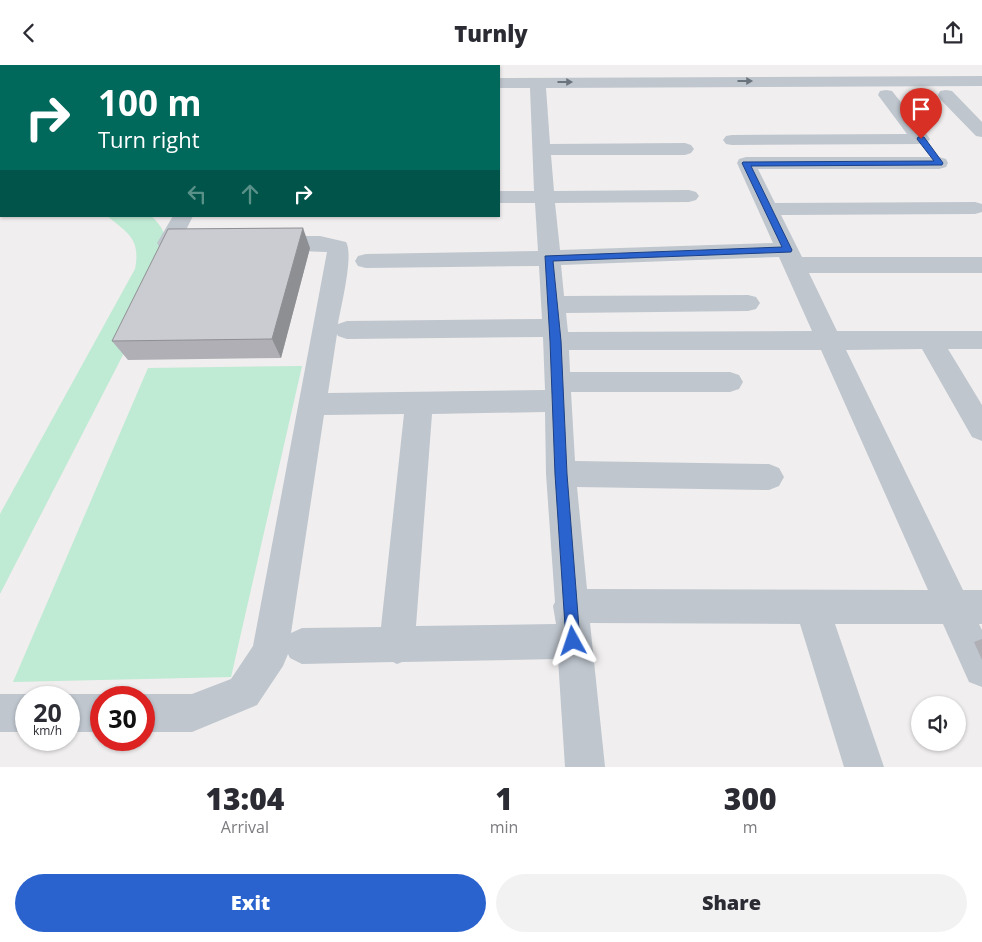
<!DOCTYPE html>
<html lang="en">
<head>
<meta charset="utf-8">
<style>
	body { margin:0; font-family:"Open Sans",sans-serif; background:#f2f2f3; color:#2b2b33; height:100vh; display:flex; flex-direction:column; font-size:19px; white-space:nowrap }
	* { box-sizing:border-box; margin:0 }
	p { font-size:16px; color:#7c7c81 }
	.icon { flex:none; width:28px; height:28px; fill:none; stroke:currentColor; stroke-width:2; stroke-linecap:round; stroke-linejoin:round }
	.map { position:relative; height:702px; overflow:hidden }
	.side { display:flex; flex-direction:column; background:#fff; flex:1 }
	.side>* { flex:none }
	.top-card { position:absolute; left:0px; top:0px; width:500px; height:152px; box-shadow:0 1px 4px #0004; background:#00695c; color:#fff; overflow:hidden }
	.buttons { position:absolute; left:911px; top:631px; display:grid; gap:10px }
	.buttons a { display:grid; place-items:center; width:55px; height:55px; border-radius:50%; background:#fff; box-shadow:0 1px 4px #0004; font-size:25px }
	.speed { position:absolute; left:15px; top:621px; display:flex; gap:10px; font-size:25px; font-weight:700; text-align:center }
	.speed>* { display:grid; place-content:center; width:65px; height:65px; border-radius:50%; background:#fff; box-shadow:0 1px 4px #0004; line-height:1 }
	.speed small { font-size:12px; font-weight:400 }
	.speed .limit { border:8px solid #d22; background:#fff; color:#111 }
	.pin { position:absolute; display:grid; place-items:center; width:42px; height:42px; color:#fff; margin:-51px -21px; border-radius:50% 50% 50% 0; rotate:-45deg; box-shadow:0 0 5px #0007 }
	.pin .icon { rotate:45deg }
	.me { position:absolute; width:55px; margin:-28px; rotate:355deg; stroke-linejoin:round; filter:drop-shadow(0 0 4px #0008) }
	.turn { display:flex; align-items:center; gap:18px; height:105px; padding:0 15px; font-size:22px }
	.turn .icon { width:65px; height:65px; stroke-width:2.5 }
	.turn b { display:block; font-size:35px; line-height:42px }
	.lanes { display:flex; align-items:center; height:48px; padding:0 15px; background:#0003; justify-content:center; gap:25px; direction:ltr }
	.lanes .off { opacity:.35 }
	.eta { display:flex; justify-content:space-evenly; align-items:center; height:85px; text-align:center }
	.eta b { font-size:30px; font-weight:800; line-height:35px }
	.cta { display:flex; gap:10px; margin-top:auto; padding:10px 15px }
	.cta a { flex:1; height:58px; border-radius:30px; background:#2a62ce; color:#fff; font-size:20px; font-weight:800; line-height:58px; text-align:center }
	.cta a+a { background:#f2f2f3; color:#2b2b33 }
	header { display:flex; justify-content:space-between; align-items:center; height:65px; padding:0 15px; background:#fff; font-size:22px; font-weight:800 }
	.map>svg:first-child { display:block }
	.green { fill:#bfead4 }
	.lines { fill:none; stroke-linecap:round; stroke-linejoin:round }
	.minor { fill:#bfc6ce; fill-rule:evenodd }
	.wall { fill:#afafb5 }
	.shaded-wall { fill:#8e8f93 }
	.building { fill:#cbccd2; stroke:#8e8f93 }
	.oneway { fill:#6b737c }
	.route { fill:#2a62ce; stroke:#1b4086 }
</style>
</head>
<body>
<header><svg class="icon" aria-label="back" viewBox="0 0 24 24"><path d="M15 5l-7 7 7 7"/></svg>Turnly<svg class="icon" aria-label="share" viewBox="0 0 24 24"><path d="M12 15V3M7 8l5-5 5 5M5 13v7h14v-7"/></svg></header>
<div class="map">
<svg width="982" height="702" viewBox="0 0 982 702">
	<rect width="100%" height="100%" fill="#f0eeee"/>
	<g class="green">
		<path d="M107,151H151C173,170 166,189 162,214L0,529V449L135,204C141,174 128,168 107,151Z"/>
		<polygon points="302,301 231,612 13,617 148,303"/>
	</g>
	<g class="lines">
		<g class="minor">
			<rect x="246" y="0" width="16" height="1"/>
			<rect x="333" y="0" width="16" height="1"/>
			<path d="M982,11V21L546,23L550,79L685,78L691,80L694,84L691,88L685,90H551L554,126L689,125L696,127L699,131L696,135L689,137L555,138L560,185L773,178L737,98L739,94L746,92H939L946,94L948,98L946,102L939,104H758L775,138L975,137L982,139V147L975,149L781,150L802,192H982V208H809L837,266H982V284H948L982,340V376L972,372L922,284L846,285L963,525H982V559H979L982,565V622L969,617L943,559H835L884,702H844L800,559L590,558L605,702H565L558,594L402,597L397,599L393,597L302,599L290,593L288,589L283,601L257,640L192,667H144V632H136L144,629H192L231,614L253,581L327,187L270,185L262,183L259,178L262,173L270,171H320L346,177C354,190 341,241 338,259L347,256L542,254L539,201L366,203L358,201L355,196L358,191L366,189L538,186L535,138H499V126H534L530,23H499V13ZM779,192L812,266L568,267L566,248L748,246L756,244L760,238L756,232L748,230L564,231L561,200ZM337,269L338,271L347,274L543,272L545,325L328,328ZM569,285H821L928,525L587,524L577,422L769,425L779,421L784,412L779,403L769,399L575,396L571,327H730L739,324L743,317L739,310L730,307H570ZM545,347L546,409L555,537L553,541L556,559L416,561L432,349ZM404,349L381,562L302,563L291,568L324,350Z"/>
			<rect x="0" y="18" width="1" height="10"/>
			<polygon points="886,25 892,26 927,70 930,74 927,78 921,79 732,80 726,79 723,75 726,71 732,70 907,69 878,30 880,26"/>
			<polygon points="946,25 952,26 982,57 982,72 976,71 940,34 938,30 940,26"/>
			<rect x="0" y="101" width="1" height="12"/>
			<path d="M173,151H193L183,171L197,173L200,178L197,183C185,186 172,186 160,183L157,178Z"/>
			<polygon points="0,629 26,629 34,632 26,632 26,667 0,667"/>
			<polygon points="69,629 101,629 109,632 101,632 101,667 69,667 69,632 61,632"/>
		</g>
	</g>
	<g class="wall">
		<polygon points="310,183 281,293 128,295 112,276"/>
		<polygon points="982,574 982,595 974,577"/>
	</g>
	<polygon class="shaded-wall" points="303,163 310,183 281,293 272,274"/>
	<polygon class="building" points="303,163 272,274 112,276 168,164"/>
	<defs><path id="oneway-solid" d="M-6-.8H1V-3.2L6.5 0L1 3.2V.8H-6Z" transform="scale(1.25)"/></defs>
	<g class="oneway">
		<use href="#oneway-solid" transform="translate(745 16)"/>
		<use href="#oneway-solid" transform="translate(565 17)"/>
	</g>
	<polygon class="route" points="918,72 924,72 943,98 942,100 751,101 792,185 791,187 553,196 561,276 567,409 580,576 578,581 573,583 568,581 566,576 555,409 550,276 545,191 782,182 742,98 743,97 934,96 917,74"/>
</svg>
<div class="buttons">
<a><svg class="icon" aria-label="sound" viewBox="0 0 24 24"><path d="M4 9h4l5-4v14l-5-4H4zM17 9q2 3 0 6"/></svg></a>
</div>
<div class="speed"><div>20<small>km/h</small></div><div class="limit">30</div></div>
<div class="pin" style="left:921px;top:74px;background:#d93025"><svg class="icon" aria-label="arrive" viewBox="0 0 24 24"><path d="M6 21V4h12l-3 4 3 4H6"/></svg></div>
<svg class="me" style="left:573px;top:576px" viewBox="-20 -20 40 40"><path d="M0-17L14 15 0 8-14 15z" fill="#2a62ce" stroke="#fff" stroke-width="4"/></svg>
<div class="top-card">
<div class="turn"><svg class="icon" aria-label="right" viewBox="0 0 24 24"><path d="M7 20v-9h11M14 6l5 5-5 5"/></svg><div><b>100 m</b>Turn right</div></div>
<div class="lanes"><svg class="icon off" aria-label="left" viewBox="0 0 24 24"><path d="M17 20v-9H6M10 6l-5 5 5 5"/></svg><svg class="icon off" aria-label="ahead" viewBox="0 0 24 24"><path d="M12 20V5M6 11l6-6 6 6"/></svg><svg class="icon" aria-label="right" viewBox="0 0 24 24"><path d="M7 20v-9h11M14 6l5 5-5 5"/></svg></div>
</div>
</div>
<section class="side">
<div class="eta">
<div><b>13:04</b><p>Arrival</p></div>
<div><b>1</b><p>min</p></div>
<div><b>300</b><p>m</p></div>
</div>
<div class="cta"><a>Exit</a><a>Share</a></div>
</section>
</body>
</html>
